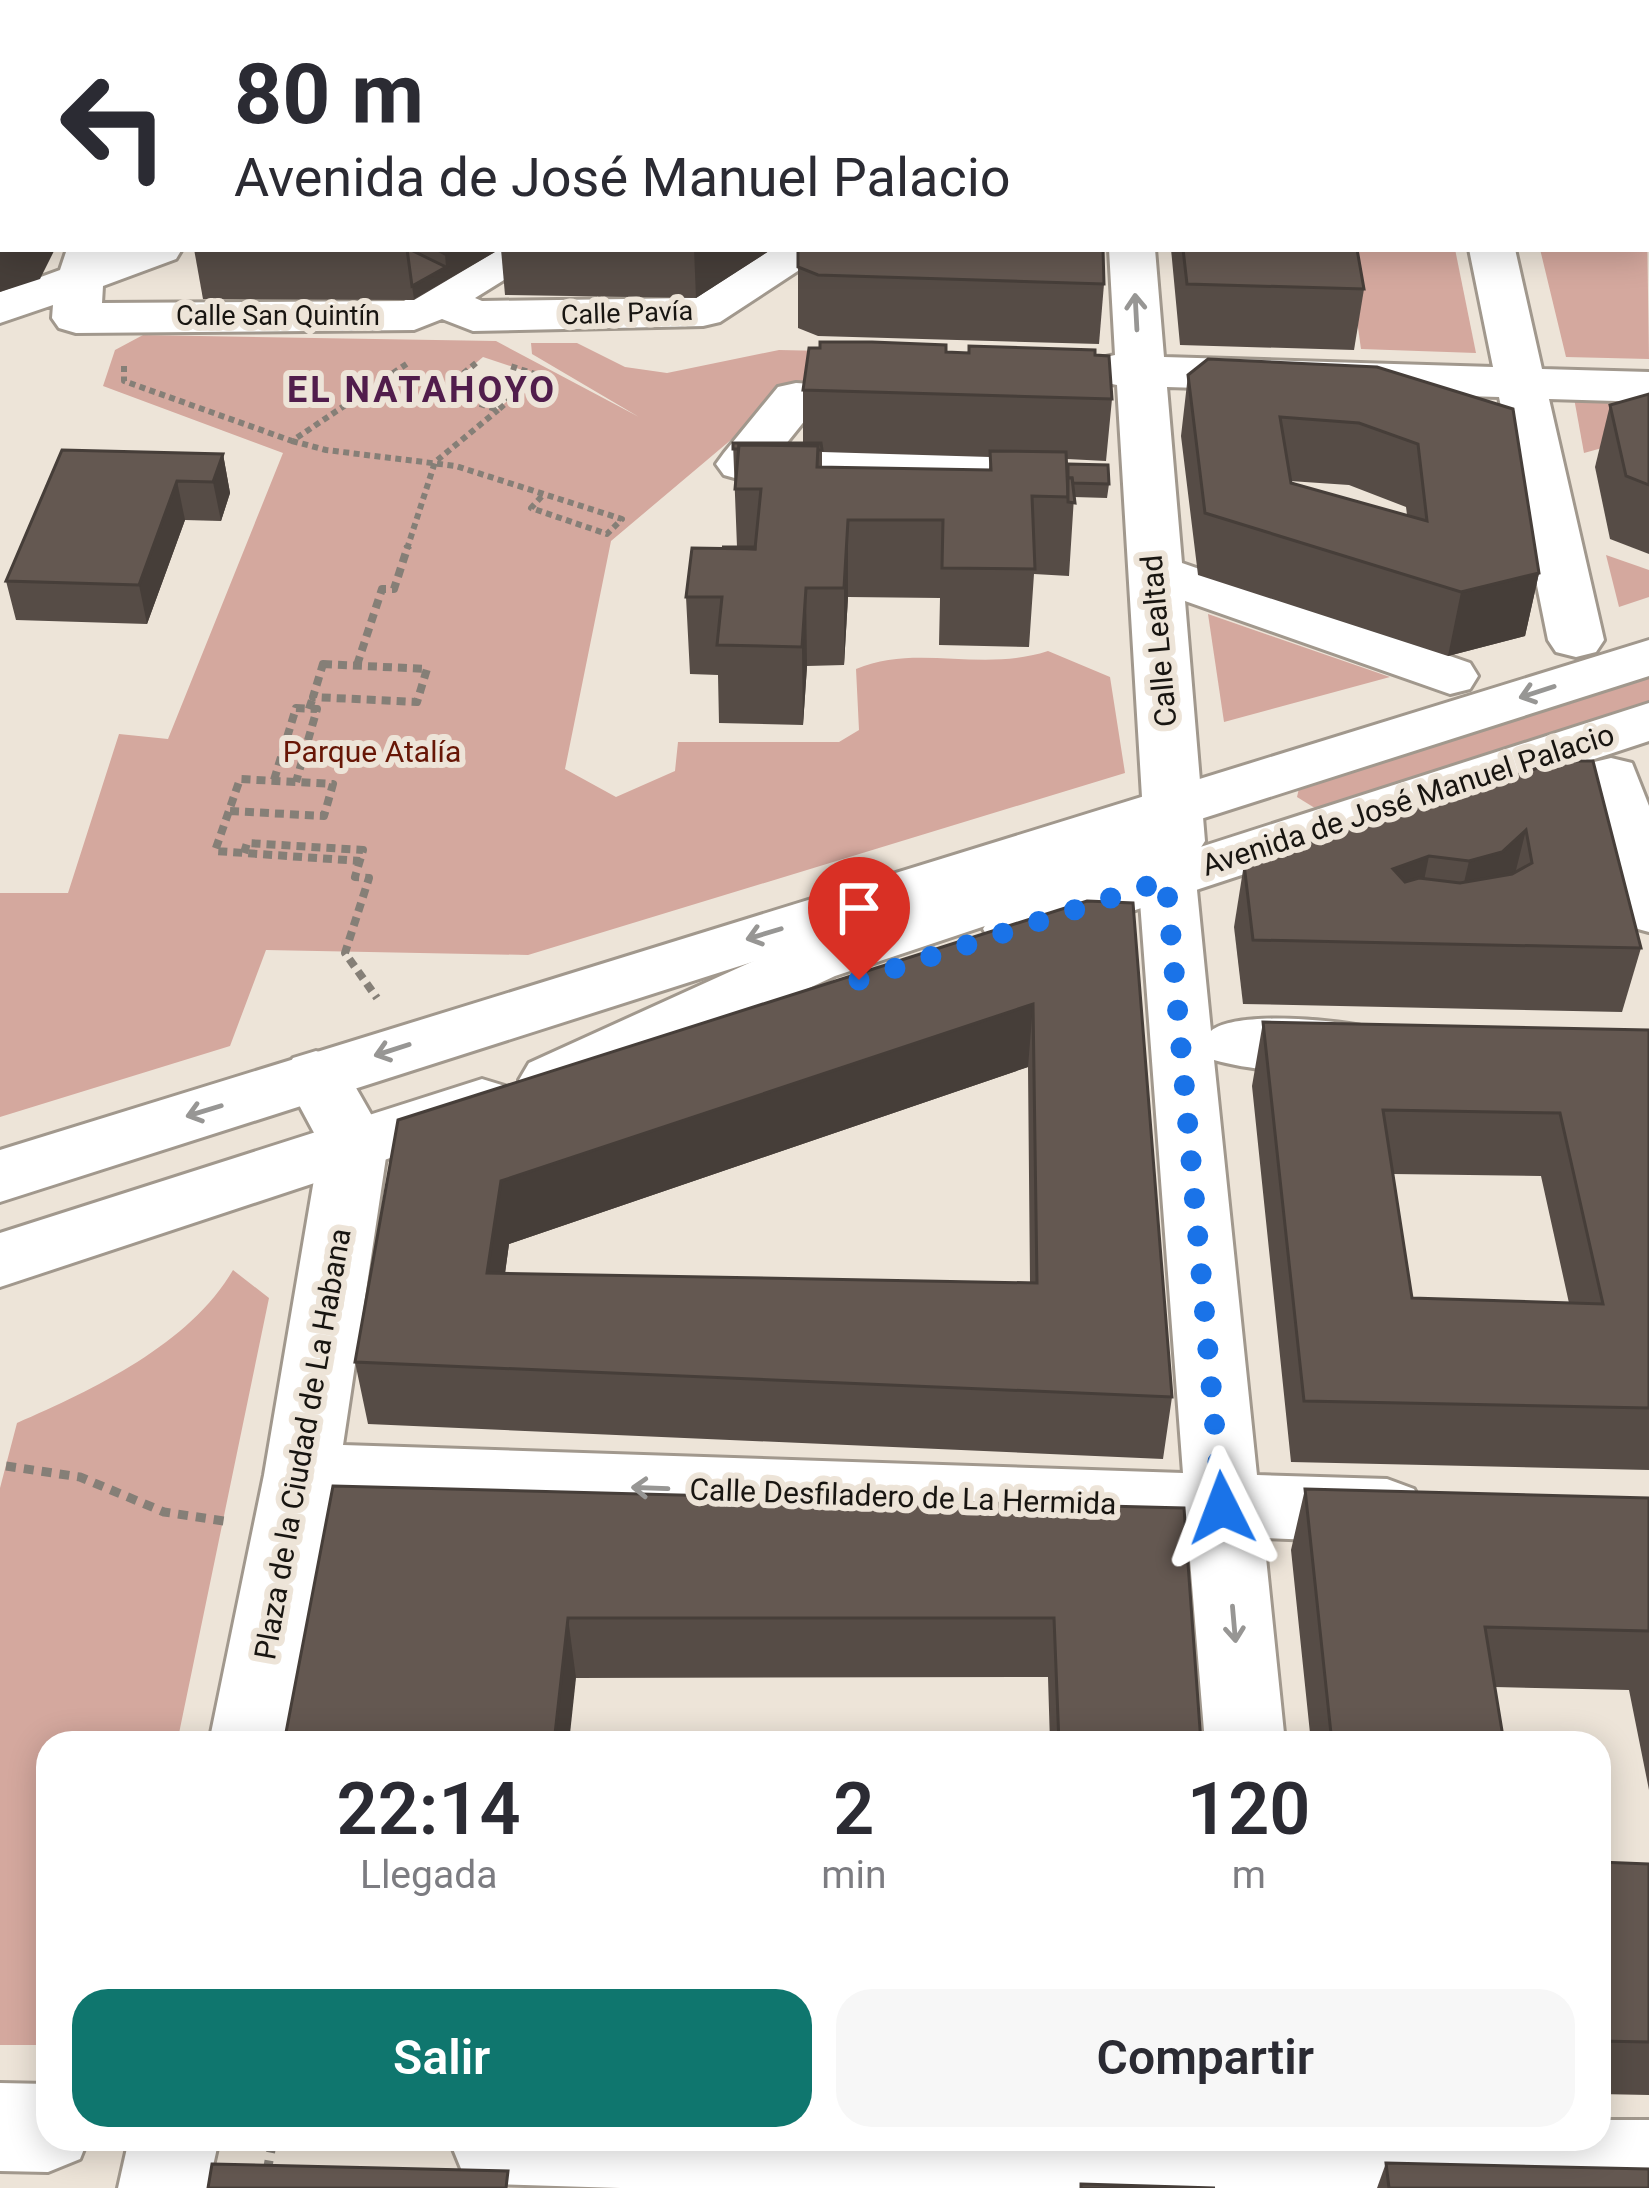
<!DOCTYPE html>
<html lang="es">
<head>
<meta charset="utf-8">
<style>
	body { margin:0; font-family:Roboto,sans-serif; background:#f7f7f7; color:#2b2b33; height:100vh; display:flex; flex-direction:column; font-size:45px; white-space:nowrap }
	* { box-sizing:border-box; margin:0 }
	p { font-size:39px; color:#7c7c81 }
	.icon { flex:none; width:66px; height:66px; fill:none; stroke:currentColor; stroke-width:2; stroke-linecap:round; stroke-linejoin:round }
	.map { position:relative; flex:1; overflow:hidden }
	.side { position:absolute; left:36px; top:1731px; width:1575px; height:420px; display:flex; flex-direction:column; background:#fff; border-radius:36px; box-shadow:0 6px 30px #0003 }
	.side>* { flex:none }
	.hud { position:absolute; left:0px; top:0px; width:1650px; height:252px; box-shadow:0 6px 30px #0003; background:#fff; color:#2b2b33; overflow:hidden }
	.pin { position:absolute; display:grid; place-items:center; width:102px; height:102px; color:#fff; margin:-123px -51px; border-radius:50% 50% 50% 0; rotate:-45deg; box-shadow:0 0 12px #0007 }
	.pin .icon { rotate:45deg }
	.me { position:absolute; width:132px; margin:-66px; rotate:357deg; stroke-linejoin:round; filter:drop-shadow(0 0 9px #0008) }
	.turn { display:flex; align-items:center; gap:42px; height:252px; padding:0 36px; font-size:54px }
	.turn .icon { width:156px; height:156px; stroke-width:2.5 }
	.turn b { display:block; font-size:84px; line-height:102px }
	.eta { display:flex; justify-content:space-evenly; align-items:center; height:204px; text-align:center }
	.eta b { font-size:72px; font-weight:600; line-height:84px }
	.button { display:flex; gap:24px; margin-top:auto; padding:24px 36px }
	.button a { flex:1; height:138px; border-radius:36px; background:#0f766e; color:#fff; font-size:48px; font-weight:600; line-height:138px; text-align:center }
	.button a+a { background:#f7f7f7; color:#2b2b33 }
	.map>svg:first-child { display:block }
	.green { fill:#d4a89e; fill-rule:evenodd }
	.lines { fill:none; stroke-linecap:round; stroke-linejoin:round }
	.street-casing { stroke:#a1988d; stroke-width:6 }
	.secondary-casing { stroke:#a1988d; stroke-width:6 }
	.path-far2 { stroke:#857f77; stroke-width:6; stroke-dasharray:6 4.5; stroke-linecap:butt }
	.path-far1 { stroke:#857f77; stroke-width:8; stroke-dasharray:9 6; stroke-linecap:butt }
	.path { stroke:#857f77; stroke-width:9; stroke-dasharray:10 8; stroke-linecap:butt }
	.street { fill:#fff; fill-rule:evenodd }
	.secondary { fill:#fff; fill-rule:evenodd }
	.wall { fill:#564c46; fill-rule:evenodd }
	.shaded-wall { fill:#463e39 }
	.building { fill:#645851; stroke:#463e39; stroke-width:3; fill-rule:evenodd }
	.oneway { stroke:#979694 }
	.route { stroke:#1a73e8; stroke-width:21; stroke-dasharray:0 37.8 }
	.labels { text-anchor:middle; stroke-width:12; stroke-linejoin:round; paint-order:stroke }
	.far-street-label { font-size:27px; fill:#181511; stroke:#ede4d8 }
	.street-label { font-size:30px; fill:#181511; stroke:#ede4d8 }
	.park-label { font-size:30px; fill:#671606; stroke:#ede4d8 }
	.far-district-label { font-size:36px; font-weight:bold; letter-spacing:3px; fill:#511d4c; stroke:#ede4d8 }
</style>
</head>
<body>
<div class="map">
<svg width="1649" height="2188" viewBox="0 0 1649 2188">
	<rect width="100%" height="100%" fill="#ede4d8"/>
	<g class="green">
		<polygon points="1647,224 1649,359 1566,357 1540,249 1647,249"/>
		<polygon points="1347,249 1455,249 1476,353 1361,349"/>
		<path d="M143,335L496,341L639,417L532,354L531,343H577L625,367L667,373L779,350L967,354L796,385L611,541L565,769L616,797L675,771L678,742H839L859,730L856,669C917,643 980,673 1048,651L1110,677L1125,773L528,955L266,950L230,1046L0,1117V893H68L119,734L168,739L283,453L103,386L115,350ZM483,357L537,375V376L498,409L443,391Z"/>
		<polygon points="1574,398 1649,400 1649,435 1584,453"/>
		<polygon points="1606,555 1649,570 1649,597 1619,607"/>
		<polygon points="1208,614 1390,677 1224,722"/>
		<polygon points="1649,673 1649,706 1318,810 1297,797 1300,784"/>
		<path d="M233,1270L269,1298L177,1743H48V2045H0V1488L17,1423C93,1390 190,1344 233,1270Z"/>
	</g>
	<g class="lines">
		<g class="street-casing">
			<g id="street">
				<polygon points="170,0 212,0 169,3"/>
				<polygon points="1095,0 1137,0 1138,3 1096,3"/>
				<rect x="1647" y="184" width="2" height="28"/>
				<polygon points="67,249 182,249 176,259 103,286 102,303 404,301 488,249 544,249 538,259 475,298 482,301 692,298 767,249 822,249 816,259 720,322 703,326 473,331 442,319 414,330 76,333 59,328 52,318 53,305 0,323 0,292 60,270"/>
				<path d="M1109,249H1155L1164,357L1493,367L1469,249H1515L1542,369L1649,372V402L1549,399L1604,640L1596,652L1576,657L1556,652L1548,640L1499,397L1167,387L1182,563L1470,663L1478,676L1470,689L1450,694L1185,601L1205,841L1196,855L1175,862L1187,865L1196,880L1211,1031C1236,1010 1341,1020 1374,1029L1383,1046L1374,1063C1328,1076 1260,1073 1214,1060L1257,1475L1387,1479L1414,1489L1425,1511L1414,1533L1387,1543L1264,1538L1285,1743H1205L1188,1536L332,1507L289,1743H209L264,1475L320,1144L283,1075L293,1058L316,1051L339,1058L388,1144L343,1445L1183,1473L1138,875L835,976L575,1097L552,1104L529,1097L519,1080L529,1063L791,944L1144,830L1117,385L1097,381L1090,370L1097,359L1115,355Z"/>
				<polygon points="796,383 910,390 917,401 910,412 892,416 810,414 781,450 997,455 1015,460 1023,471 1015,482 997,487 742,480 724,475 716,464 724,453 778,387"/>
				<polygon points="1611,758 1632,763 1649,806 1649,932 1627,926 1618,911 1582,777 1590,763"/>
				<polygon points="0,2083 48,2084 48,2139 88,2139 80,2159 48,2172 0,2171"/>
				<polygon points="1599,2120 1649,2120 1649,2188 620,2188 494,2184 462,2171 449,2139 1599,2139"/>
				<polygon points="129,2139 219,2139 208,2188 118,2188"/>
			</g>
		</g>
		<g class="secondary-casing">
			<g id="secondary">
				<polygon points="1649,640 1649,676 0,1202 0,1150"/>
				<polygon points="1649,703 1649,741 1014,950 992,944 983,929 992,914"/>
				<polygon points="482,1079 505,1086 515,1103 505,1120 0,1287 0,1233"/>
			</g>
		</g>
		<g class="path-far2">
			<polyline points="476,363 442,391 498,410 538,375 507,365"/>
			<polyline points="124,366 124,381 292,441 408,363"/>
			<polyline points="292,441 326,450 456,466 622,519 607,534 531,508 543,495"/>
			<polyline points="407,549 435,462 498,410"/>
		</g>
		<g class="path-far1">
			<polygon points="323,664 427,669 417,702 313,697"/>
			<polyline points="357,665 382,589 394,589 408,546"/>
			<polyline points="309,709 313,697"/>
			<polyline points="274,780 296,708 317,709 296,782"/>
			<polyline points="230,811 324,816 333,784 240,779 215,851 360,861"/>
			<polyline points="244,853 247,843 363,850 355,877 369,878 345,953 377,998"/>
		</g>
		<g class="path">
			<polyline points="6,1466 80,1477 164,1512 224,1521"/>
			<polyline points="264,2188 273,2139"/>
		</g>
		<use href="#street" class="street"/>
		<use href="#secondary" class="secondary"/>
	</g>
	<g class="wall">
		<polygon points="0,0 164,0 163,3 3,3 3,41 0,41"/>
		<polygon points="223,0 294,0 293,3 224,3"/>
		<polygon points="357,0 1087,0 1087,3 358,3"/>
		<polygon points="1151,0 1472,1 1603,0 1602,3 1152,3"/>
		<polygon points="1623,0 1649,0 1649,177 1647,176 1647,3 1624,3"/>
		<rect x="0" y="45" width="3" height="151"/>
		<polygon points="194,249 500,249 414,300 203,299"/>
		<polygon points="501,249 772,249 696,298 505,295"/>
		<polygon points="798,249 1104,284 1099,344 818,336 798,328"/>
		<polygon points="1171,249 1357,249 1364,289 1354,350 1180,345"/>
		<path d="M946,352L1095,355L1112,399L1106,461L1067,459V473L1109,484L1107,498L1074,497L1069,576L1034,574L1029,647L939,645L940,598L848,597L844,665L807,666L803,725L719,723L718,675L690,674L686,597L722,549L737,547L733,443H803V390ZM822,452L990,457L989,470L822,467Z"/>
		<path d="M1377,367L1539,573L1525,636L1448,656L1198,575L1181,436L1188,375ZM1290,481L1349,485L1406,507L1407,515L1291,483Z"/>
		<polygon points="1649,394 1649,554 1610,539 1595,467 1610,405"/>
		<polygon points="223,454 230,493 221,521 185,520 147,624 16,620 6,581"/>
		<polygon points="1559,761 1641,948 1622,1012 1243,1004 1234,927 1244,864"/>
		<path d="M1087,901L1172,1397L1163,1459L368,1424L355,1362L398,1120ZM1028,1067L1030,1283L505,1274L509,1244Z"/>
		<path d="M1263,1022L1649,1030V1470L1291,1462L1252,1086ZM1393,1174L1541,1176L1569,1303L1412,1298Z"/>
		<polygon points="333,1486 1184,1508 1201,1743 1050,1743 1048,1677 576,1678"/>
		<polygon points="1305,1489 1649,1498 1649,1790 1629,1690 1495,1687 1504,1743 1311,1743 1291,1550"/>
		<polygon points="1599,1862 1649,1864 1649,2095 1599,2094"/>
		<polygon points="1386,2163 1649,2188 1377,2188"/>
	</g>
	<g class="shaded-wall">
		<polygon points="112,0 164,0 163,3 113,3"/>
		<polygon points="544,0 619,0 614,3 544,3"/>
		<polygon points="6,249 55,249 40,279 0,292 0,251"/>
		<polygon points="454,249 500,249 414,299 412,286 446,267 445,254"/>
		<polygon points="694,249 772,249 696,298"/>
		<polygon points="223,454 230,493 221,521 213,482"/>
		<polygon points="177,481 185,520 147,624 139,585"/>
		<polygon points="848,520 848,597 844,665 844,588"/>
		<polygon points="1539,573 1525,636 1448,656 1461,592"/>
		<polygon points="806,588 807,666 803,725 802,647"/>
		<polygon points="1526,830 1510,894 1454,925 1469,861"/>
		<polygon points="1429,856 1416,920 1393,869"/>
		<polygon points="1033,1004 1028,1067 509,1244 496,1336 487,1273 501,1181"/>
		<polygon points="568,1618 576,1678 569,1743 554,1743"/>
	</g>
	<g class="building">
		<polygon points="296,0 343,0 342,3 294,3"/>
		<polygon points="585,0 786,0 851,3 580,3"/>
		<polygon points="1232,0 1310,0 1310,2"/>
		<polygon points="1378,0 1482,2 1481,0 1510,0 1511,3 1378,3"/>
		<rect x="1647" y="27" width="2" height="90"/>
		<polygon points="0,45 3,45 3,82 0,81"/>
		<polygon points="3,108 3,131 0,131 0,114"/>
		<rect x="0" y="147" width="3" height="23"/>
		<polygon points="0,196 3,196 3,249 6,249 0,251"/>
		<polygon points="407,249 409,249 446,267 412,286"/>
		<polygon points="436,249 454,249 445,254"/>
		<polygon points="798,249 1103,249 1104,284 818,275 798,267"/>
		<polygon points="1183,249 1357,249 1364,289 1187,284"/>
		<polygon points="820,342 872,342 946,345 946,352 969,353 969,346 1095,350 1095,355 1109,356 1112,399 803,390 809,348 820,348"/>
		<path d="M1208,359L1377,367L1513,409L1539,573L1461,592L1205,513L1188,375ZM1280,417L1359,423L1418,444L1427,521L1291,483Z"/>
		<polygon points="1649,394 1649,485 1626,476 1610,405"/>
		<polygon points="733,443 821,443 822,450 818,450 818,446 739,445 739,449 733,449"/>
		<polygon points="739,445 818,446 817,467 991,470 990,451 1066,452 1068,497 1032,496 1035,569 942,568 943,520 848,520 844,588 806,588 802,647 717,645 722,597 686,597 692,548 755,549 761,489 735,489"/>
		<polygon points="62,450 223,454 213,482 177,481 139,585 6,581"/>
		<polygon points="1068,464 1108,465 1109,484 1073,483 1072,478 1068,478"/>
		<polygon points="1068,478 1072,478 1075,503 1068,502"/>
		<polygon points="722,547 755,547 755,549"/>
		<path d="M1559,761H1593L1641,948L1253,940L1244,864ZM1526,830L1532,863L1512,874L1460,883L1419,878L1405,882L1393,869L1429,856L1469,861L1502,852Z"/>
		<path d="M1087,901L1133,903L1172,1397L355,1362L398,1120ZM1033,1004L1037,1283L487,1273L501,1181Z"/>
		<path d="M1263,1022L1649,1030V1408L1304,1401ZM1383,1110L1560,1113L1603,1304L1412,1298Z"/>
		<polygon points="333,1486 1184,1508 1201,1743 1059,1743 1054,1618 568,1618 554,1743 284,1743"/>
		<polygon points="1305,1489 1649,1498 1649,1631 1485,1627 1504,1743 1332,1743"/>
		<polygon points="1599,1862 1649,1864 1649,2042 1599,2041"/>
		<polygon points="1386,2163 1649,2169 1649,2188 1389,2188"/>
		<polygon points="212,2164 508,2171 506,2188 208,2188"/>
		<polygon points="1081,2184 1215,2188 1081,2188"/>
	</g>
	<defs><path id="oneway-shaft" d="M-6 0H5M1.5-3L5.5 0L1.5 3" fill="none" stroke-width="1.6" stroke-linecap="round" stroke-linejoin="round" transform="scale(3)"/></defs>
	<g class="oneway">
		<use href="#oneway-shaft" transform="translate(1136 312) rotate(-93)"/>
		<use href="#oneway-shaft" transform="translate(1537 692) rotate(162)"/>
		<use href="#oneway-shaft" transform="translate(764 934) rotate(163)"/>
		<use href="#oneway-shaft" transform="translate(392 1050) rotate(162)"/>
		<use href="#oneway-shaft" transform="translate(204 1111) rotate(163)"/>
		<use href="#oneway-shaft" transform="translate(650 1488) rotate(-178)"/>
		<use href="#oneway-shaft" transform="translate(1234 1624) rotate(85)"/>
	</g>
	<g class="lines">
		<polyline class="route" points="859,980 1166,880 1222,1508"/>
	</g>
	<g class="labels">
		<g class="far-street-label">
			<text transform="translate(627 313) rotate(-2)" y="9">Calle Pavía</text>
			<text x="278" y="325">Calle San Quintín</text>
		</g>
		<g class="street-label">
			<text transform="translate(1159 641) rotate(-95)" y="10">Calle Lealtad</text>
			<text transform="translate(1408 800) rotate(-18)" y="10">Avenida de José Manuel Palacio</text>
			<text transform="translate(303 1444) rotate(-80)" y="10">Plaza de la Ciudad de La Habana</text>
			<text transform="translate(903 1497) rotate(2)" y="10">Calle Desfiladero de La Hermida</text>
		</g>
		<g class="park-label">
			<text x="372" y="762">Parque Atalía</text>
		</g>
		<g class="far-district-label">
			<text x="422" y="402">EL NATAHOYO</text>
		</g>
	</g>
</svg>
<div class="pin" style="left:859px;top:980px;background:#d93025"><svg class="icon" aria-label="arrive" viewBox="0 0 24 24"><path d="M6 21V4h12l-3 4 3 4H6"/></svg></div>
<svg class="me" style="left:1222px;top:1508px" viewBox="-20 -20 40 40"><path d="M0-17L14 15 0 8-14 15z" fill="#1a73e8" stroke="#fff" stroke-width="4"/></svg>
<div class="hud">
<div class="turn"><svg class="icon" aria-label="left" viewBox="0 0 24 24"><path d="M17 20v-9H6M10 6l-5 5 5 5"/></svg><div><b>80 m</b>Avenida de José Manuel Palacio</div></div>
</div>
<section class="side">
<div class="eta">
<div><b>22:14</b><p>Llegada</p></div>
<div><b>2</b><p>min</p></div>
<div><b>120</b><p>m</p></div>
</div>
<div class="button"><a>Salir</a><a>Compartir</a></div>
</section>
</div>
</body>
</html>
